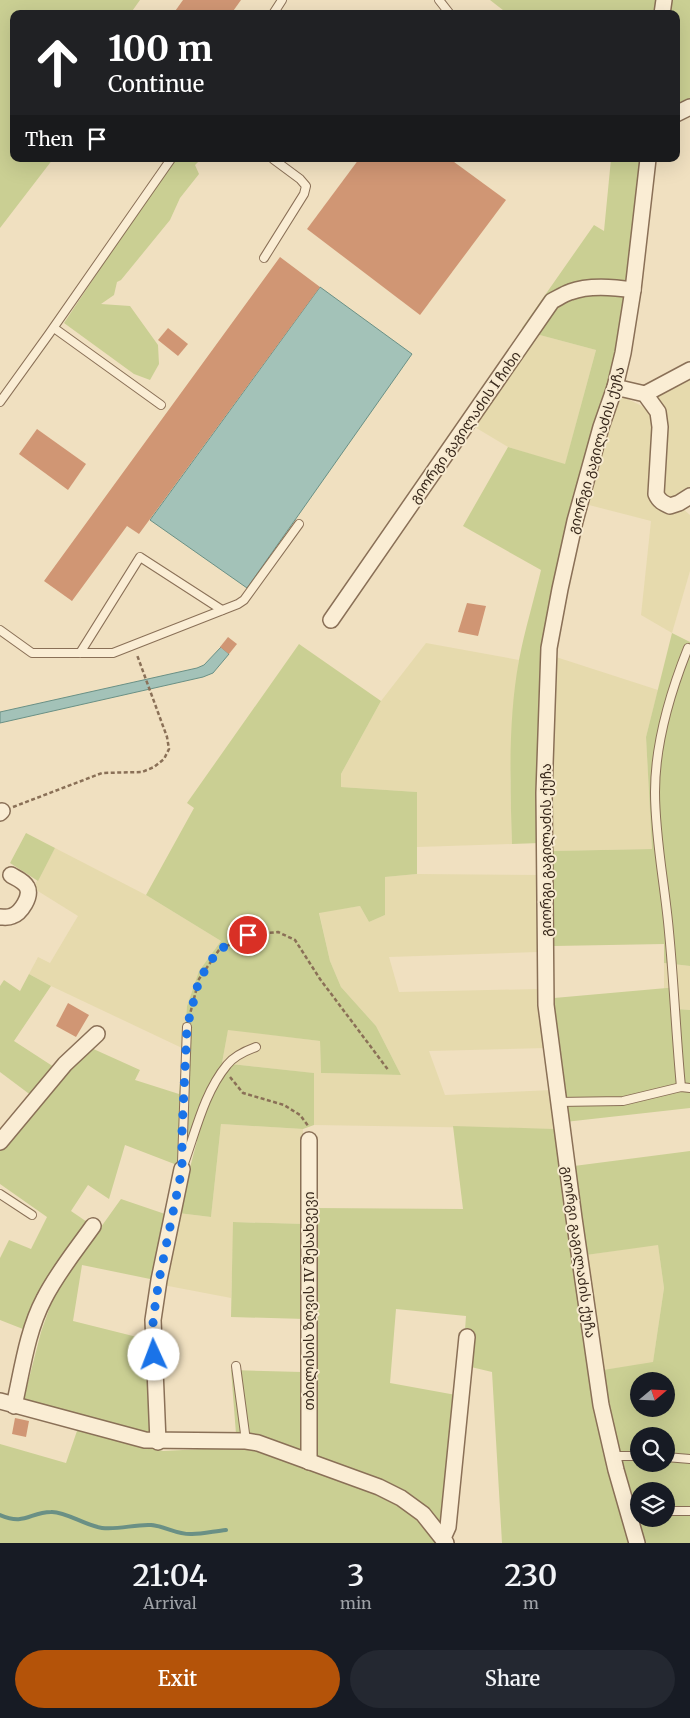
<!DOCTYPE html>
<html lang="en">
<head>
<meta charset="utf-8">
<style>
	body { margin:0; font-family:Merriweather,"Noto Sans Georgian",serif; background:#242831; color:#f1f3f6; height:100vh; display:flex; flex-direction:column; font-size:19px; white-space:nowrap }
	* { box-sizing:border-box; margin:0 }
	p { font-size:16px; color:#9ea1a6 }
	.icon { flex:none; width:28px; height:28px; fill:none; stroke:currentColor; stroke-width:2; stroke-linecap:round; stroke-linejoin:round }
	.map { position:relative; height:1543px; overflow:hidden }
	.side { display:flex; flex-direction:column; background:#171b24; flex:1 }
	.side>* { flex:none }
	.banner { position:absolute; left:10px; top:10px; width:670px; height:152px; border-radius:10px; box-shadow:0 5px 20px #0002; background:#202124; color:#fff; overflow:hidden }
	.needle { width:32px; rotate:71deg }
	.buttons { position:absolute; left:630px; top:1372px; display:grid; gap:10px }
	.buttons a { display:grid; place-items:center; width:45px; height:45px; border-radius:50%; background:#171b24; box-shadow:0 5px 20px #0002; font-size:25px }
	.pin { position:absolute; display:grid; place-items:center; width:42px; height:42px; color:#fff; margin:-21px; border:2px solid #fff; border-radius:50%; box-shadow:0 1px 5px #0007 }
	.me { position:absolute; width:55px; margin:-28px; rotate:358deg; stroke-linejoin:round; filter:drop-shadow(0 0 4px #0008) }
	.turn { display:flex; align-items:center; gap:18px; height:105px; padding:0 15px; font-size:22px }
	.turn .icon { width:65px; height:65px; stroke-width:2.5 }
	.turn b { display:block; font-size:35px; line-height:42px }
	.then { display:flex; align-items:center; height:48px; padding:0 15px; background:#0003; gap:10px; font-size:19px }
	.eta { display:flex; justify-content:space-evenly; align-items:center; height:85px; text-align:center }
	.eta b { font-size:30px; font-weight:600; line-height:35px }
	.primary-button { display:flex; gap:10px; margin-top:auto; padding:10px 15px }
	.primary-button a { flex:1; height:58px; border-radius:30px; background:#b45309; color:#fff; font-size:20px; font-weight:600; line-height:58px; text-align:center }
	.primary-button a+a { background:#242831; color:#f1f3f6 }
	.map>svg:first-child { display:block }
	.farmland { fill:#e6daad }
	.green { fill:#cacf93; fill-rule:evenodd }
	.water { fill:#a3c2b8; stroke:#6a9085 }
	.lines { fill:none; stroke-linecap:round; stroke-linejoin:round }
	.stream { stroke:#6a9085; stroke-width:4 }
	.building { fill:#d09674 }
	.lane-casing { stroke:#8a7057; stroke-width:10 }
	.street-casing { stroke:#8a7057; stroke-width:18 }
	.path { stroke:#8a7057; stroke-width:2.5; stroke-dasharray:4 2.5; stroke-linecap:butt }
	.lane { stroke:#faedd4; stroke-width:8 }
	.street { stroke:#faedd4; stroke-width:15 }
	.route { stroke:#1a73e8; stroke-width:9; stroke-dasharray:0 16.2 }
	.labels { text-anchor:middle; stroke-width:4; stroke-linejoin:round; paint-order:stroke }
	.street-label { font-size:14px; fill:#39291c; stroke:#f7ead0 }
</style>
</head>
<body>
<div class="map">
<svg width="690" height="1543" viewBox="0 0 690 1543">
	<rect width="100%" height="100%" fill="#f0e0c0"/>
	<g class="farmland">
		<polygon points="536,334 596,350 565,465 508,447 473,426"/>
		<polygon points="690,374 690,492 675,498 668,498 662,496 653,394"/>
		<polygon points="619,395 642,406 650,413 655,423 652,498 655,507 669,514 681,507 690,515 690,571 672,633 641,615 651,521 585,504"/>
		<polygon points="426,643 519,660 513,711 510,781 512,844 417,847 417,792 341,787 341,774 381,701"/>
		<polygon points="556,657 658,690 646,737 652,849 551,851 551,754"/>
		<polygon points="55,848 146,895 221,941 199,971 187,1006 182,1048 51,986 29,974 38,957 50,963 78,916 33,888"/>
		<polygon points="417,874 540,875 538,952 389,957 399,992 539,989 546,1048 429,1051 445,1095 552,1090 555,1129 314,1125 313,1073 222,1063 228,1029 320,1041 321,1073 401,1075 376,1026 341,987 330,961 319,912 360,906 369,922 385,915 385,877"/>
		<polygon points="664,963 690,966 690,1010 677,1009 664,988"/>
		<polygon points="221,1124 303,1129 305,1224 234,1222 231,1298 163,1285 178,1213 211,1217"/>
		<polygon points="658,1244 664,1288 653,1363 603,1370 586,1255"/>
	</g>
	<g class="green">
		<polygon points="0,0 140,0 130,14 14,14 14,159 53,159 0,228"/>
		<polygon points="490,0 656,0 655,14 508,14"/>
		<polygon points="668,0 690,0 690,102 676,108 676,14 666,14"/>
		<polygon points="173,159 201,159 195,165 199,174 180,198 170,220 121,280 117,282 114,295 101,304 130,306 158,345 159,364 150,380 134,374 64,323"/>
		<path d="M611,159H641L635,232L611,380L554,585L540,843L512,844C510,783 508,720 519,660C525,629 534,600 541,570L463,526L508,447L565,464L596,350L536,334L522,328L594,225L604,231Z"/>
		<polygon points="672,633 690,642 690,966 664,963 664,944 554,946 551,851 652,849 646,737"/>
		<polygon points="299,644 381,701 341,774 341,787 417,792 417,874 385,877 385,915 369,922 360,906 319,913 330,961 341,987 376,1026 401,1075 321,1073 320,1041 228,1030 222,1063 314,1073 314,1125 303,1129 221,1124 211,1217 178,1213 197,1141 186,1135 177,1165 125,1145 109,1199 88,1185 71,1211 90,1224 28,1331 0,1320 0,1258 9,1240 31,1249 47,1217 0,1184 0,1150 89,1047 140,1070 135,1080 179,1094 187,1006 199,971 221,941 146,895 194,808 187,803"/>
		<polygon points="26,833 55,848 38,881 10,863"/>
		<polygon points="29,974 51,986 14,1041 54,1067 32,1096 0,1072 0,986 4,980 20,991"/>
		<polygon points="678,987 677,1009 690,1010 690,1108 565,1122 554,998"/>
		<polygon points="453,1126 555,1129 633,1543 502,1543 492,1372 471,1367 475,1335 465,1330 466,1316 396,1309 390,1383 456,1395 441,1527 316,1461 314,1208 463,1209"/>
		<path d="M690,1151V1543H645L621,1465L603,1370L653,1362L664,1288L658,1245L586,1255L574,1166ZM639,1381H666V1409H639ZM639,1436H666V1464H639ZM639,1491H666V1519H639Z"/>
		<polygon points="121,1199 165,1214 155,1280 82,1265 73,1321 149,1340 151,1430 142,1435 23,1402 41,1332 56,1290"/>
		<polygon points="233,1222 305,1224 305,1319 231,1317"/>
		<polygon points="231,1370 302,1372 305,1451 301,1455 236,1434"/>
		<polygon points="78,1428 163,1451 223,1448 252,1449 276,1456 396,1500 421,1518 440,1543 0,1543 0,1444 66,1463"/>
	</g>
	<g class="water">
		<polygon points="320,287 412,354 247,588 150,520"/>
		<polygon points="221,647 229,654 213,673 203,677 0,723 0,712 197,668 204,665"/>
	</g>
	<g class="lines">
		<path class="stream" d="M0,1515C25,1526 30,1512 51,1512C65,1511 86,1526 102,1528C119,1530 135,1524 151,1525C165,1526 178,1535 192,1534C203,1534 215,1531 226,1530"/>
	</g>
	<g class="building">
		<polygon points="183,0 241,0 231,14 173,14"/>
		<polygon points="359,159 450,159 506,200 420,315 307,229"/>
		<polygon points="280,257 320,287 139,534 127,526 72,601 44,581"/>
		<polygon points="168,328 188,344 178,356 158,340"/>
		<polygon points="37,429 86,464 68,490 19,454"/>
		<polygon points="467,603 486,606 478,636 458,632"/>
		<polygon points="228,637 237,644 229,654 220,647"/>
		<polygon points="68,1003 89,1015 76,1037 56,1026"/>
		<polygon points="15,1418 29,1421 26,1437 12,1434"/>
	</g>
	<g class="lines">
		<g class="lane-casing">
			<g id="lane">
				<polyline points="439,0 450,14"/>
				<polyline points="273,14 282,0"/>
				<polyline points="264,258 304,194 306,186 300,179 273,159"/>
				<polyline points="54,328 161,405"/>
				<polyline points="0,402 49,334 171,159"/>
				<polyline points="0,630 32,653 113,653 238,604 244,600 299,524"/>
				<polyline points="80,653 140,557 222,610"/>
				<path d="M681,1087C676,1035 674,983 669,932C665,885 655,839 655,792C655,743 670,693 688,648"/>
				<polyline points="558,1102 623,1101 681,1087 690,1088"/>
				<polyline points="182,1162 187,1027"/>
				<path d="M182,1169C195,1135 203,1094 227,1065C234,1056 245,1051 256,1047"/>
				<polyline points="0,1194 32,1215"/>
				<polyline points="236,1366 246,1441"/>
				<polyline points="614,1456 639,1456"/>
				<polyline points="666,1457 690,1459"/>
				<polyline points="666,1511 690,1511"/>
			</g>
		</g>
		<g class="street-casing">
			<g id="street">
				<polyline points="662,14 664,0"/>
				<polyline points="676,114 690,107"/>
				<path d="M615,387L645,394L658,412L660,427L656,494C659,501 663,503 670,506L679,503L690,496"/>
				<polyline points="645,394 690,370"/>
				<path d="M331,620L552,301C558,298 564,294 570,292C588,285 614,287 633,290"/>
				<polyline points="0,813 2,811"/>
				<path d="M0,917C4,917 8,918 12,916C21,913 32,896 27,887C24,881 16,878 11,875"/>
				<polyline points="0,1142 65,1064 97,1034"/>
				<polyline points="0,1401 145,1440 246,1441 258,1443 379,1487 401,1498 423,1514 446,1543"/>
				<path d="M14,1406C22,1371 27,1331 44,1299C57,1273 76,1250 93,1226"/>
				<polyline points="158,1442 153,1320 159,1280 182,1169"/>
				<polyline points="309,1462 309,1140"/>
				<polyline points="443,1538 448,1527 467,1337"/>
				<polyline points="637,1543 616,1470 601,1405 574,1218 546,1005 544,793 549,648 560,589 575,521 601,427 615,387 623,353 633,290 648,159"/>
			</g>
		</g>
		<g class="path">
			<polyline points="13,807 102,773 142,772 154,767 164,759 169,749 167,737 137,655"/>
			<polyline points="189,1018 199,979 219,950 248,935 278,932 295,940 320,979 389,1071"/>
			<polyline points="230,1077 243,1093 284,1105 300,1115 309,1127"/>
		</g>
		<use href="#lane" class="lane"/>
		<use href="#street" class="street"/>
	</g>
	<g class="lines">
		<polyline class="route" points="154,1355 153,1320 159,1280 182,1169 182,1132 187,1027 199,980 218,950 248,935"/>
	</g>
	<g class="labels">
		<g class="street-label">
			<text transform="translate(465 427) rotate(-55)" y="5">გიორგი გაგილაძის I ჩიხი</text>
			<text transform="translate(596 450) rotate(-74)" y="5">გიორგი გაგილაძის ქუჩა</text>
			<text transform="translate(546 850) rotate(-90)" y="5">გიორგი გაგილაძის ქუჩა</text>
			<text transform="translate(579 1252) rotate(82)" y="5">გიორგი გაგილაძის ქუჩა</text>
			<text transform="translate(309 1301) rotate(-90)" y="5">თბილისის ზღვის IV შესახვევი</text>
		</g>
	</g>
</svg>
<div class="buttons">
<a><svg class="needle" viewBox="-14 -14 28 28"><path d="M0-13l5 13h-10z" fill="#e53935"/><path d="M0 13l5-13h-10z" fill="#9ea1a6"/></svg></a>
<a><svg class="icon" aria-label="search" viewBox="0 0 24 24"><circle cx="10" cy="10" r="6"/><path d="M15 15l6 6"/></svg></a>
<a><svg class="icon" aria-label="layers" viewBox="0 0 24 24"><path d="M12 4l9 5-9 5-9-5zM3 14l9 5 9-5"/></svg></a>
</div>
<div class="pin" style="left:248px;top:935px;background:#d93025"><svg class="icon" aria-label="arrive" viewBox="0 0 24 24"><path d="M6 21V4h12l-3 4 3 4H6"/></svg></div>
<svg class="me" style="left:154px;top:1355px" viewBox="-20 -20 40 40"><circle r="19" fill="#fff"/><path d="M0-13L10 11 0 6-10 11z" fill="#1a73e8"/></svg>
<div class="banner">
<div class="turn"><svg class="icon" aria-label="ahead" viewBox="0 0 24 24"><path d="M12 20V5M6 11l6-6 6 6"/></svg><div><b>100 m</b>Continue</div></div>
<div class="then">Then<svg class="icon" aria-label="arrive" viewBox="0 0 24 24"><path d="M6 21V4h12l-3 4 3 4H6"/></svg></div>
</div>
</div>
<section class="side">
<div class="eta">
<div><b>21:04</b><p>Arrival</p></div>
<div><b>3</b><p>min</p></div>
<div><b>230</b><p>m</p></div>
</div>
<div class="primary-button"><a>Exit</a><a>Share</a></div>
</section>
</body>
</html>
